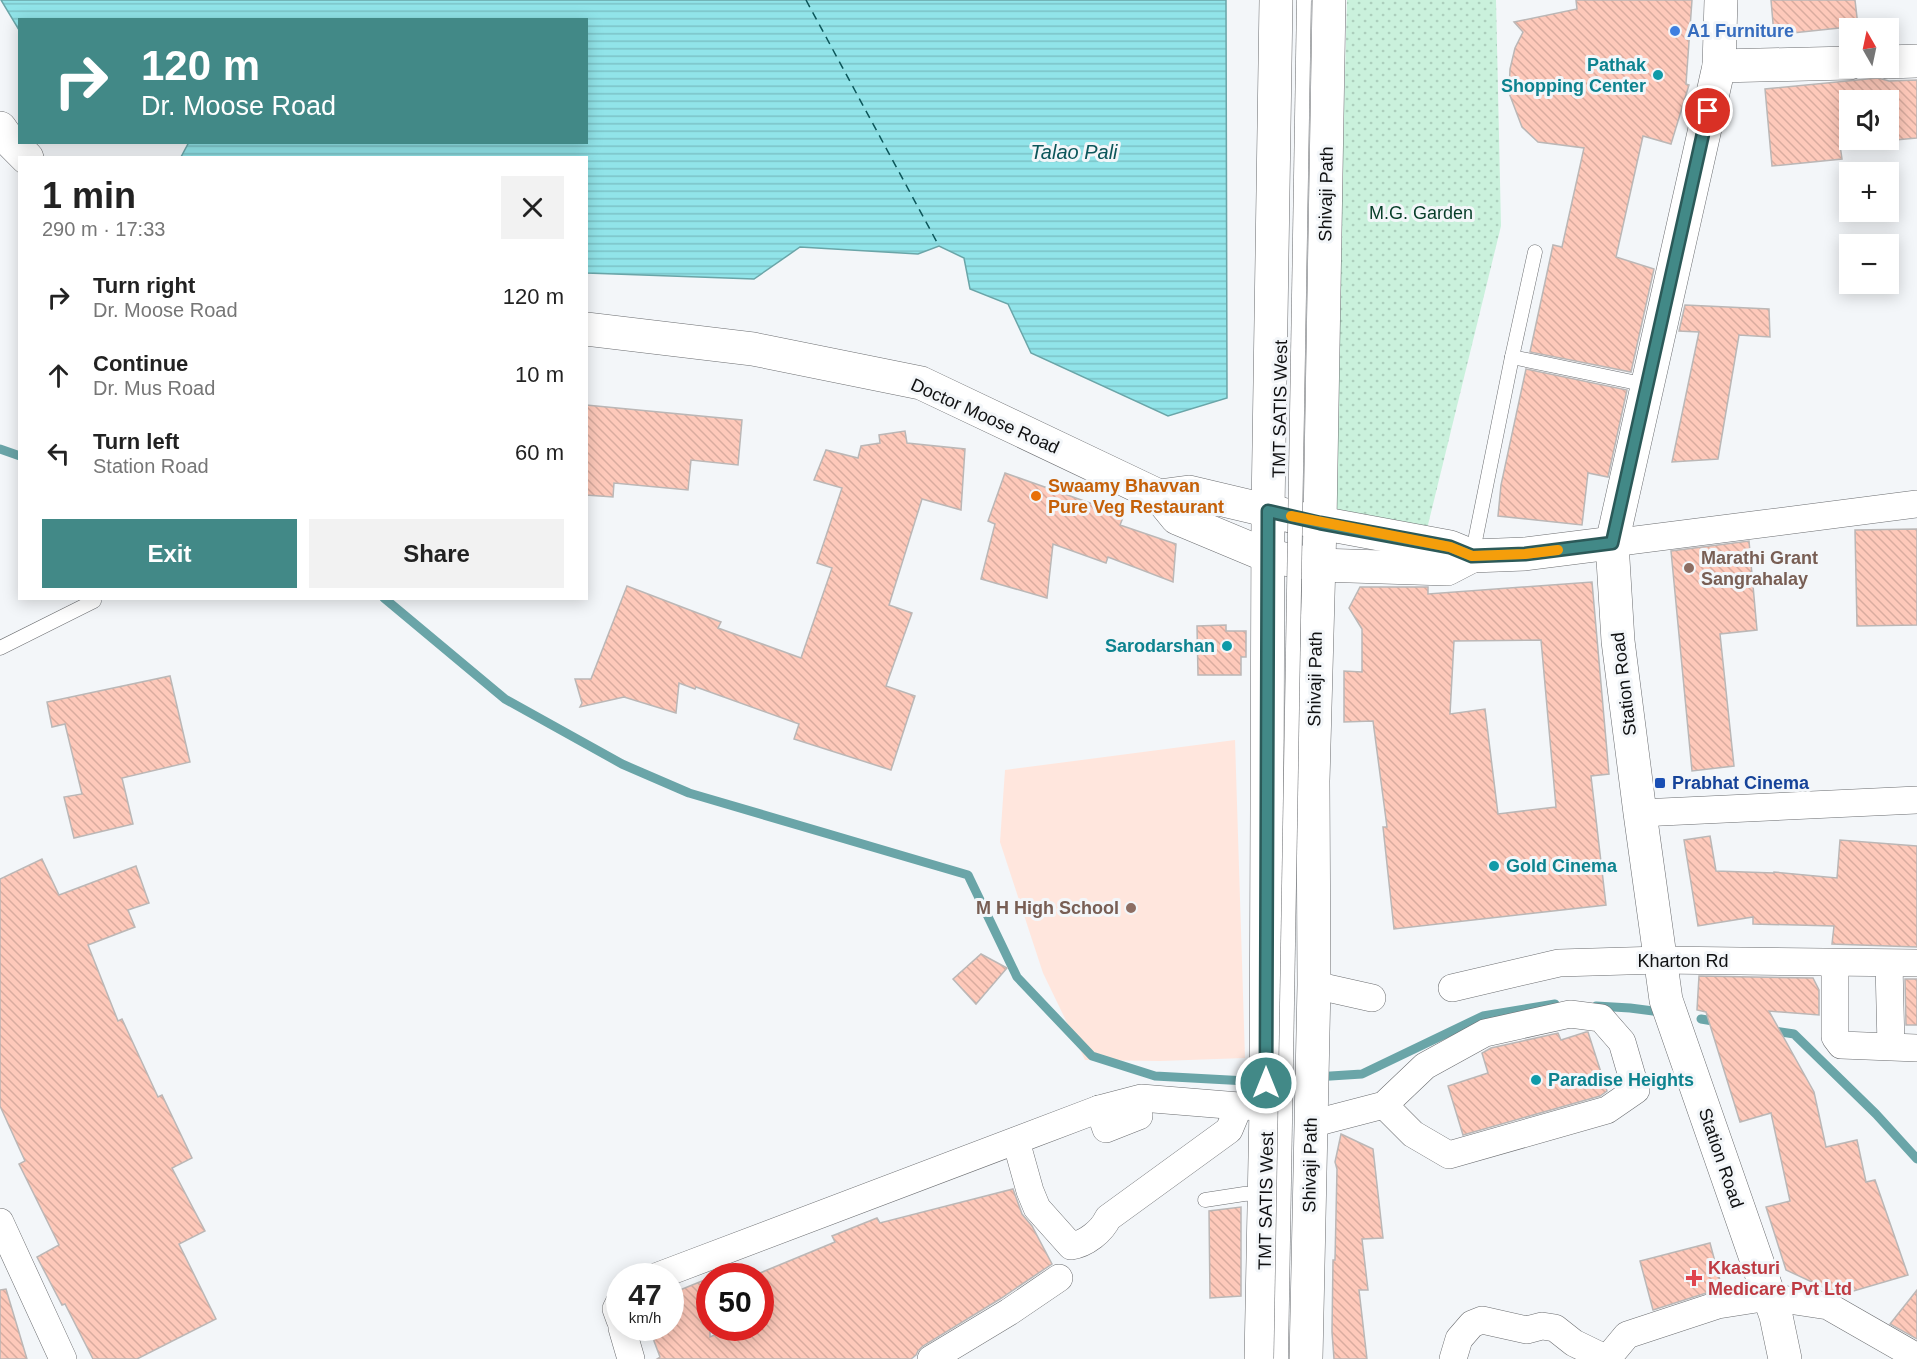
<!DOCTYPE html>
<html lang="en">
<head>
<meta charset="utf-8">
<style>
	body { margin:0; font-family:Arial,sans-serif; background:#f2f2f2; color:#222; height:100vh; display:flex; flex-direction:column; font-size:22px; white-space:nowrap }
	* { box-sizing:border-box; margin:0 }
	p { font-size:20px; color:#767676 }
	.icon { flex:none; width:33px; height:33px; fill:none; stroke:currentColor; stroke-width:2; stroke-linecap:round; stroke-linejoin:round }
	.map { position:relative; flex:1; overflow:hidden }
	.side { position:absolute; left:18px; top:156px; width:570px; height:444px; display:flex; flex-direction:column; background:#fff; border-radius:0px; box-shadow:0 3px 15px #0003 }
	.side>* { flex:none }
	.banner { position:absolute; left:18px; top:18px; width:570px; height:126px; border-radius:0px; box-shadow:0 3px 15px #0003; background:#428987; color:#fff; overflow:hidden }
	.needle { width:39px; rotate:351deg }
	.buttons { position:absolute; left:1839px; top:18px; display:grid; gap:12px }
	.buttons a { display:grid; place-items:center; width:60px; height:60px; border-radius:0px; background:#fff; box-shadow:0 3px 15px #0003; font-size:30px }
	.speed { position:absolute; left:606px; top:1263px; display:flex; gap:12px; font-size:30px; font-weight:700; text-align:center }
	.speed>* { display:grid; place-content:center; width:78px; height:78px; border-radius:50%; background:#fff; box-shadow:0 3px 15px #0003; line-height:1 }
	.speed small { font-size:15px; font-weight:400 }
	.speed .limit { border:9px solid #d22; background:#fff; color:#111 }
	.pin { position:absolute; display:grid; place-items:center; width:51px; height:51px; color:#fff; margin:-26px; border:3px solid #fff; border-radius:50%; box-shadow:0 2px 6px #0007 }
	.me { position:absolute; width:66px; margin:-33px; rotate:0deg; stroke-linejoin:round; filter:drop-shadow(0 0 4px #0008) }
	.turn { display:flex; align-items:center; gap:21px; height:126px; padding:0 24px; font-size:27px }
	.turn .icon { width:78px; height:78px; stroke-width:2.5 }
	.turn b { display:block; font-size:42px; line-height:51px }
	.round { display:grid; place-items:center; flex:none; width:63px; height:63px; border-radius:0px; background:#f2f2f2 }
	.overview { display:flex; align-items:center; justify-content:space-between; height:102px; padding:0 24px }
	h1 { font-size:36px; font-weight:600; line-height:45px }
	.button { display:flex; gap:12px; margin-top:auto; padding:12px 24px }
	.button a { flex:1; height:69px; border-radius:0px; background:#428987; color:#fff; font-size:24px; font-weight:600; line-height:69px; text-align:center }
	.button a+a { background:#f2f2f2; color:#222 }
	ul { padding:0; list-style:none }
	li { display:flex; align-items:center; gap:18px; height:78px; padding:0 24px }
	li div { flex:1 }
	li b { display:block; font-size:22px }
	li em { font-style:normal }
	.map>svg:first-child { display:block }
	.education { fill:#ffe6dd }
	.park { fill:url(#park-dots) }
	.water { fill:url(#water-rules); stroke:#6aa5a8; stroke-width:1.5 }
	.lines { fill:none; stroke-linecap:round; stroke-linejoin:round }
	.stream { stroke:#6aa5a8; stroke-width:9 }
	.ferry { stroke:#0c565a; stroke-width:1.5; stroke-dasharray:8 6; stroke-linecap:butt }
	.building { fill:url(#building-back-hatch); stroke:#bbb7b6; stroke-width:1.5; fill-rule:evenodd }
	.lane-casing { stroke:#6b6d70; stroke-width:15 }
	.street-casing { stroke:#6b6d70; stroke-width:28 }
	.secondary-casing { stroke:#6b6d70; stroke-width:34 }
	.lane { stroke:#fff; stroke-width:14 }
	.street { stroke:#fff; stroke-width:27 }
	.secondary { stroke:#fff; stroke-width:33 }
	.lane-bridge-casing { stroke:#6b6d70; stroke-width:15; stroke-linecap:butt }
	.lane-bridge { stroke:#fff; stroke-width:14 }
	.route-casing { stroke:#2b5958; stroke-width:15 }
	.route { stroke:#428987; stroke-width:10 }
	.slow { stroke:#f59e0b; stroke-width:10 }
	.shop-dot { fill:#3f7fe0; stroke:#f3f6f9; stroke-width:2 }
	.culture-dot { fill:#0f9aa8; stroke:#f3f6f9; stroke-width:2 }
	.food-dot { fill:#e8710a; stroke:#f3f6f9; stroke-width:2 }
	.education-dot { fill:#8d6e63; stroke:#f3f6f9; stroke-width:2 }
	.transit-dot { fill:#1a4fb4; stroke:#f3f6f9; stroke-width:2 }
	.health-dot { fill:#e0444e; stroke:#f3f6f9; stroke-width:2 }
	.labels { text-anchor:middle; stroke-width:6; stroke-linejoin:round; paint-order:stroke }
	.shop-label { font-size:18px; font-weight:bold; fill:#366cbe; stroke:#f3f6f9; text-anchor:start }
	.culture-label { font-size:18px; font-weight:bold; fill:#0d838f; stroke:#f3f6f9; text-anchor:end }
	.street-label { font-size:18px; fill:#101112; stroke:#f3f6f9 }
	.park-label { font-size:18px; fill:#063d28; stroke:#f3f6f9 }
	.food-label { font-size:18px; font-weight:bold; fill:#c56008; stroke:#f3f6f9; text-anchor:start }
	.education-label { font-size:18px; font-weight:bold; fill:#785e54; stroke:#f3f6f9; text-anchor:start }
	.transit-label { font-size:18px; font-weight:bold; fill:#164399; stroke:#f3f6f9; text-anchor:start }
	.health-label { font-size:18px; font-weight:bold; fill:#be3a42; stroke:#f3f6f9; text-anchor:start }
	.water-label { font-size:20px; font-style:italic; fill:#0c565a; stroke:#f3f6f9 }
</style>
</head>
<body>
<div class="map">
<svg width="1917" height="1359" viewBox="0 0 1917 1359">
	<defs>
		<pattern id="park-dots" width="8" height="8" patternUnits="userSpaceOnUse" patternTransform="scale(1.5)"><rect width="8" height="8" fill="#caf1dc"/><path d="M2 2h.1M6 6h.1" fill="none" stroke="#accebc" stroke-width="1.8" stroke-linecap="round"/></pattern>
		<pattern id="water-rules" width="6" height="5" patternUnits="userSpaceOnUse" patternTransform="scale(1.5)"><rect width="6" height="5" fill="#91e4e9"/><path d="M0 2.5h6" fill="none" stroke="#7cc3c7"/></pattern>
		<pattern id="building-back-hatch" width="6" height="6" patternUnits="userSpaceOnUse" patternTransform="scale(1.5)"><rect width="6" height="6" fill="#fec9ba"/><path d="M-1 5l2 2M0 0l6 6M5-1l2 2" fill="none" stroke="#d9ac9f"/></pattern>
	</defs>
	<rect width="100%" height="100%" fill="#f3f6f9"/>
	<polygon class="education" points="1235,740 1245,1058 1160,1061 1085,1060 1043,973 1000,842 1005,770"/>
	<polygon class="park" points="1347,0 1496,0 1501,226 1426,533 1333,511"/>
	<polygon class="water" points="1,0 1226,0 1227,398 1168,416 1031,353 1008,304 970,289 964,258 939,246 918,254 800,247 754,279 587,273 586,158 181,157 189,142 586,142 586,20 20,20 19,30"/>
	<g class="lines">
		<g class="stream">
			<polyline points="0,449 20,456"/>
			<polyline points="384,598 505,699 622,764 689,793 968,875 1017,977 1092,1056 1155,1076 1247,1081"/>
			<polyline points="1596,1006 1630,1008 1661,1012"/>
			<polyline points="1701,1019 1719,1022"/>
			<polyline points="1769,1030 1794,1034 1876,1114 1917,1159"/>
			<polyline points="1284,1079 1362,1074 1483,1016 1555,1004"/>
		</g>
		<polyline class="ferry" points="806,0 939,246"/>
	</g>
	<g class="building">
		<polygon points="1576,0 1692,0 1686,84 1689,85 1671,144 1643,136 1616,257 1654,269 1631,372 1530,352 1553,245 1562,247 1584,148 1538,142 1522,127 1509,93 1510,69 1515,48 1523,32 1514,22 1577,9"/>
		<polygon points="1771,0 1855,0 1858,26 1774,35"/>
		<path d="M1878,78L1889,81L1917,80V138L1840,145L1842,159L1772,166L1765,89ZM1850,100H1888V140H1850Z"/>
		<polygon points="1685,305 1769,309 1770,337 1739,335 1718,459 1672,462 1699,332 1679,331"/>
		<polygon points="1526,369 1627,390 1608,477 1588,473 1582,525 1498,516 1501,485"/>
		<polygon points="586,405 742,420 738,465 691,460 688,490 614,483 613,497 586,495"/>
		<polygon points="905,431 907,443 965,449 961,510 922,499 889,605 912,613 886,686 915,696 891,770 794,739 799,724 696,687 695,689 679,683 676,713 624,697 580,707 582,703 575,679 591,679 627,586 721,622 718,628 801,658 832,568 817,563 842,488 814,480 826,450 858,458 861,446 880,443 879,435"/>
		<polygon points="1005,473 1124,515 1120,525 1176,544 1173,582 1108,557 1106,563 1053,544 1047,598 981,579 995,524 988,521"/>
		<polygon points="1917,529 1917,625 1857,626 1855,530"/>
		<polygon points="1749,541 1757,630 1720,634 1734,766 1692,771 1671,551"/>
		<path d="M1592,582L1609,774L1591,776L1606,905L1394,929L1383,827H1387L1373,721L1344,722V671L1362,672V629L1349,608L1360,587H1428V594ZM1541,640L1556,807L1498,814L1485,709L1450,714L1454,641Z"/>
		<polygon points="1226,625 1226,631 1246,631 1246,657 1241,657 1241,675 1198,675 1197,626"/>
		<polygon points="170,676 190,762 122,778 133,824 74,838 64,797 82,794 65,724 52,727 47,702"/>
		<polygon points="1710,836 1716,871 1774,873 1774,872 1837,878 1840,840 1917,846 1917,947 1832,944 1834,926 1753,924 1753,917 1698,926 1684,840"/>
		<polygon points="42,859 59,895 136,866 149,903 128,910 135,927 88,945 118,1021 122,1019 158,1097 162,1095 192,1158 172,1168 205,1231 179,1244 216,1319 137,1359 93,1359 65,1304 62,1305 37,1257 59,1245 19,1164 25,1161 0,1106 0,879"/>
		<polygon points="981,954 1007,968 976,1004 953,979"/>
		<polygon points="1699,976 1813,978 1819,990 1819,1015 1769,1011 1814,1092 1826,1147 1857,1140 1866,1182 1875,1180 1908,1275 1840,1295 1786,1270 1766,1207 1790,1201 1771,1113 1740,1122 1706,1012 1697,1010"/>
		<polygon points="1905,979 1917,979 1917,1025 1906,1025"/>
		<polygon points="1586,1032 1588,1032 1607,1091 1600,1096 1463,1135 1448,1086 1488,1073 1482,1053 1491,1048 1558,1033 1561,1040"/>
		<polygon points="1341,1134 1373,1149 1383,1238 1362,1239 1368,1290 1359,1290 1367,1359 1334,1359 1332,1332 1333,1260 1335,1260 1337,1169 1335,1162"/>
		<polygon points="1013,1189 1022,1214 1032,1226 1052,1264 1000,1299 923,1346 918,1351 916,1355 911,1359 657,1359 660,1357 654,1341 654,1328 670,1328 670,1294 702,1281 710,1299 710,1337 732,1328 760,1328 760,1273 835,1242 832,1236 877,1218 880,1223"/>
		<polygon points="1241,1207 1241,1296 1210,1298 1209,1211"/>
		<polygon points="1710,1243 1722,1288 1653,1310 1640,1261"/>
		<polygon points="6,1289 27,1359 0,1359 0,1290"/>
		<polygon points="1917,1290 1917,1339 1890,1324"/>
	</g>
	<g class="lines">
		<g class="lane-casing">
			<g id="lane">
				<polyline points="1535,252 1512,357 1647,385"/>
				<polyline points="1472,556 1512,357"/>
				<polyline points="0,648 94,601"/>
				<polyline points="1205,1200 1244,1194 1264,1193"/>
			</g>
		</g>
		<g class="street-casing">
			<g id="street">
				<polyline points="1612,543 1917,504"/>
				<polyline points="1640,813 1917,800"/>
				<polyline points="1835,963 1835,1037 1841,1045 1917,1048"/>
				<polyline points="1889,964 1891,1046"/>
				<polyline points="1314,985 1372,998"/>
				<polyline points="1452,988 1559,963 1660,960 1917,963"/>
				<polyline points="1099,1109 1106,1129 1139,1116"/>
				<polyline points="1311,1124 1384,1105 1425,1066 1485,1033 1570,1014 1601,1018 1622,1042 1636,1090 1607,1110 1449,1155 1413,1134 1384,1105"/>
				<path d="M1016,1141L1030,1191L1037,1208L1071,1246C1086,1244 1102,1231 1108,1218L1229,1130L1239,1106"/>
				<polyline points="0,1222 63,1359"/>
				<polyline points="658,1276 1099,1109 1141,1098 1239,1106 1266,1107"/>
				<polyline points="620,1301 616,1309 620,1320"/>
				<polyline points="622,1328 631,1359"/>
				<polyline points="931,1359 1009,1312 1059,1278"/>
				<polyline points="1453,1359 1459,1339 1472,1324 1482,1320 1527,1330 1542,1326 1555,1328 1574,1343 1607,1359"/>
				<polyline points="1607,1359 1627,1335 1718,1305 1769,1297 1828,1306 1917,1357"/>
			</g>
		</g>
		<g class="secondary-casing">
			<g id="secondary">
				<polyline points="1721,0 1719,66 1612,543 1618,641 1640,813 1666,1000 1776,1316 1785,1359"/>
				<polyline points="1888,62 1917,61"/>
				<polyline points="1719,66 1850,63"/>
				<polyline points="0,128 7,138 27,158"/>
				<polyline points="586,329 753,349 921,383 1159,496 1189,492 1320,523 1450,547 1472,556 1525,554 1612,543"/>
				<polyline points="1159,496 1177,518 1268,556 1318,565 1447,569 1472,556"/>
				<polyline points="1261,1359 1266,1107 1268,511 1276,0"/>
				<polyline points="1306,1359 1314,985 1313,781 1320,523 1329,0"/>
			</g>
		</g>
		<use href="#lane" class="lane"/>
		<use href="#street" class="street"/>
		<use href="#secondary" class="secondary"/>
		<g class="lane-bridge-casing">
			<polyline id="lane-bridge" points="1281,1359 1304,0"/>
		</g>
		<use href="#lane-bridge" class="lane-bridge"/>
	</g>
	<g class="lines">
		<g class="route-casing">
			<polyline id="route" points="1266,1083 1268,511 1320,523 1450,547 1472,556 1525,554 1612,543 1708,111"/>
		</g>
		<use href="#route" class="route"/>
		<polyline class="slow" points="1291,516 1450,547 1472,556 1525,554 1558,550"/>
	</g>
	<circle class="shop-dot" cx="1675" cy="31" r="6"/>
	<g class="culture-dot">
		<circle cx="1658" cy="75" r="6"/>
		<circle cx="1227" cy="646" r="6"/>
		<circle cx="1494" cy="866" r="6"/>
		<circle cx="1536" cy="1080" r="6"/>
	</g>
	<circle class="food-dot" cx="1036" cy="496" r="6"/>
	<g class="education-dot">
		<circle cx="1689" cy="568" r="6"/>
		<circle cx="1131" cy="908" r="6"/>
	</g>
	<rect class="transit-dot" x="1654" y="777" width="12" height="12" rx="3"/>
	<path class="health-dot" d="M1691 1269h6v6h6v6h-6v6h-6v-6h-6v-6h6z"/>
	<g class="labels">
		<g class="shop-label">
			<text x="1687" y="37">A1 Furniture</text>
		</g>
		<g class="culture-label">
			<text x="1646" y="71">Pathak<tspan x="1646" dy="21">Shopping Center</tspan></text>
			<text x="1215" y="652">Sarodarshan</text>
			<text x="1506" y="872" text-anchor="start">Gold Cinema</text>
			<text x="1548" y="1086" text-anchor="start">Paradise Heights</text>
		</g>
		<g class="street-label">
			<text transform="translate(1326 194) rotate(-89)" y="6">Shivaji Path</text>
			<text transform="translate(1280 409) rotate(-89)" y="6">TMT SATIS West</text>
			<text transform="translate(985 416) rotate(24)" y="6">Doctor Moose Road</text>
			<text transform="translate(1315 679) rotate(-89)" y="6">Shivaji Path</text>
			<text transform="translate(1624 684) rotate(-97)" y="6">Station Road</text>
			<text x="1683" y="967">Kharton Rd</text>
			<text transform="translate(1721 1158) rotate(71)" y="6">Station Road</text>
			<text transform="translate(1310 1165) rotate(-89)" y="6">Shivaji Path</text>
			<text transform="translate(1266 1201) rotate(-89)" y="6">TMT SATIS West</text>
		</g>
		<g class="park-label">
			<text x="1421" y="219">M.G. Garden</text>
		</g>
		<g class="food-label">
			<text x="1048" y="492">Swaamy Bhavvan<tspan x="1048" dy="21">Pure Veg Restaurant</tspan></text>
		</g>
		<g class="education-label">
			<text x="1701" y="564">Marathi Grant<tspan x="1701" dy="21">Sangrahalay</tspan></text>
			<text x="1119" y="914" text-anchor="end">M H High School</text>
		</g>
		<g class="transit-label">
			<text x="1672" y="789">Prabhat Cinema</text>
		</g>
		<g class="health-label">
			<text x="1708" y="1274">Kkasturi<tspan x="1708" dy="21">Medicare Pvt Ltd</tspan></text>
		</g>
		<g class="water-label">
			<text x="1074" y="159">Talao Pali</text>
		</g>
	</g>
</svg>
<div class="buttons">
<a><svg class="needle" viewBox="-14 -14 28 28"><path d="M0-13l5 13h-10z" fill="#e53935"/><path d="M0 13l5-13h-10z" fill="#767676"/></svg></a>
<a><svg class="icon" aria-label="sound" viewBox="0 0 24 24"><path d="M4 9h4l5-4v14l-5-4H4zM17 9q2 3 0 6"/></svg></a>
<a>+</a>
<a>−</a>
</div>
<div class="speed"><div>47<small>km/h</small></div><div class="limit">50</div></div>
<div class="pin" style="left:1708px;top:111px;background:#d93025"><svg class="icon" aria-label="arrive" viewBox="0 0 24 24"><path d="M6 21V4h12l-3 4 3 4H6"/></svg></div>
<svg class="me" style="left:1266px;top:1083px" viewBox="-20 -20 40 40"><circle r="17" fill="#428987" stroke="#fff" stroke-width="3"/><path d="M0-11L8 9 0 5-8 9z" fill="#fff"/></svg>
<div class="banner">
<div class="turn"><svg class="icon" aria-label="right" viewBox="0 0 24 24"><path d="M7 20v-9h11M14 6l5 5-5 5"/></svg><div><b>120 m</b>Dr. Moose Road</div></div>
</div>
<section class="side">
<div class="overview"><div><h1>1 min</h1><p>290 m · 17:33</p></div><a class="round"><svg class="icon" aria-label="close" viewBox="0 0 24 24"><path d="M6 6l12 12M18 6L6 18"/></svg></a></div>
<ul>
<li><svg class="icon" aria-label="right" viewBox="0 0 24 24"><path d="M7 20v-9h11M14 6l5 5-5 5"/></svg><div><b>Turn right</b><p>Dr. Moose Road</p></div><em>120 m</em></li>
<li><svg class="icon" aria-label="ahead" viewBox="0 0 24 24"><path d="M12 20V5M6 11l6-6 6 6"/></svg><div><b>Continue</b><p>Dr. Mus Road</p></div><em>10 m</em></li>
<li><svg class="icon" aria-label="left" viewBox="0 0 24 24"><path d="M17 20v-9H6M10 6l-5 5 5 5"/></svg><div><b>Turn left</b><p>Station Road</p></div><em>60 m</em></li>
</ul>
<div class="button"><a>Exit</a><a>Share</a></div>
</section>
</div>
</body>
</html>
